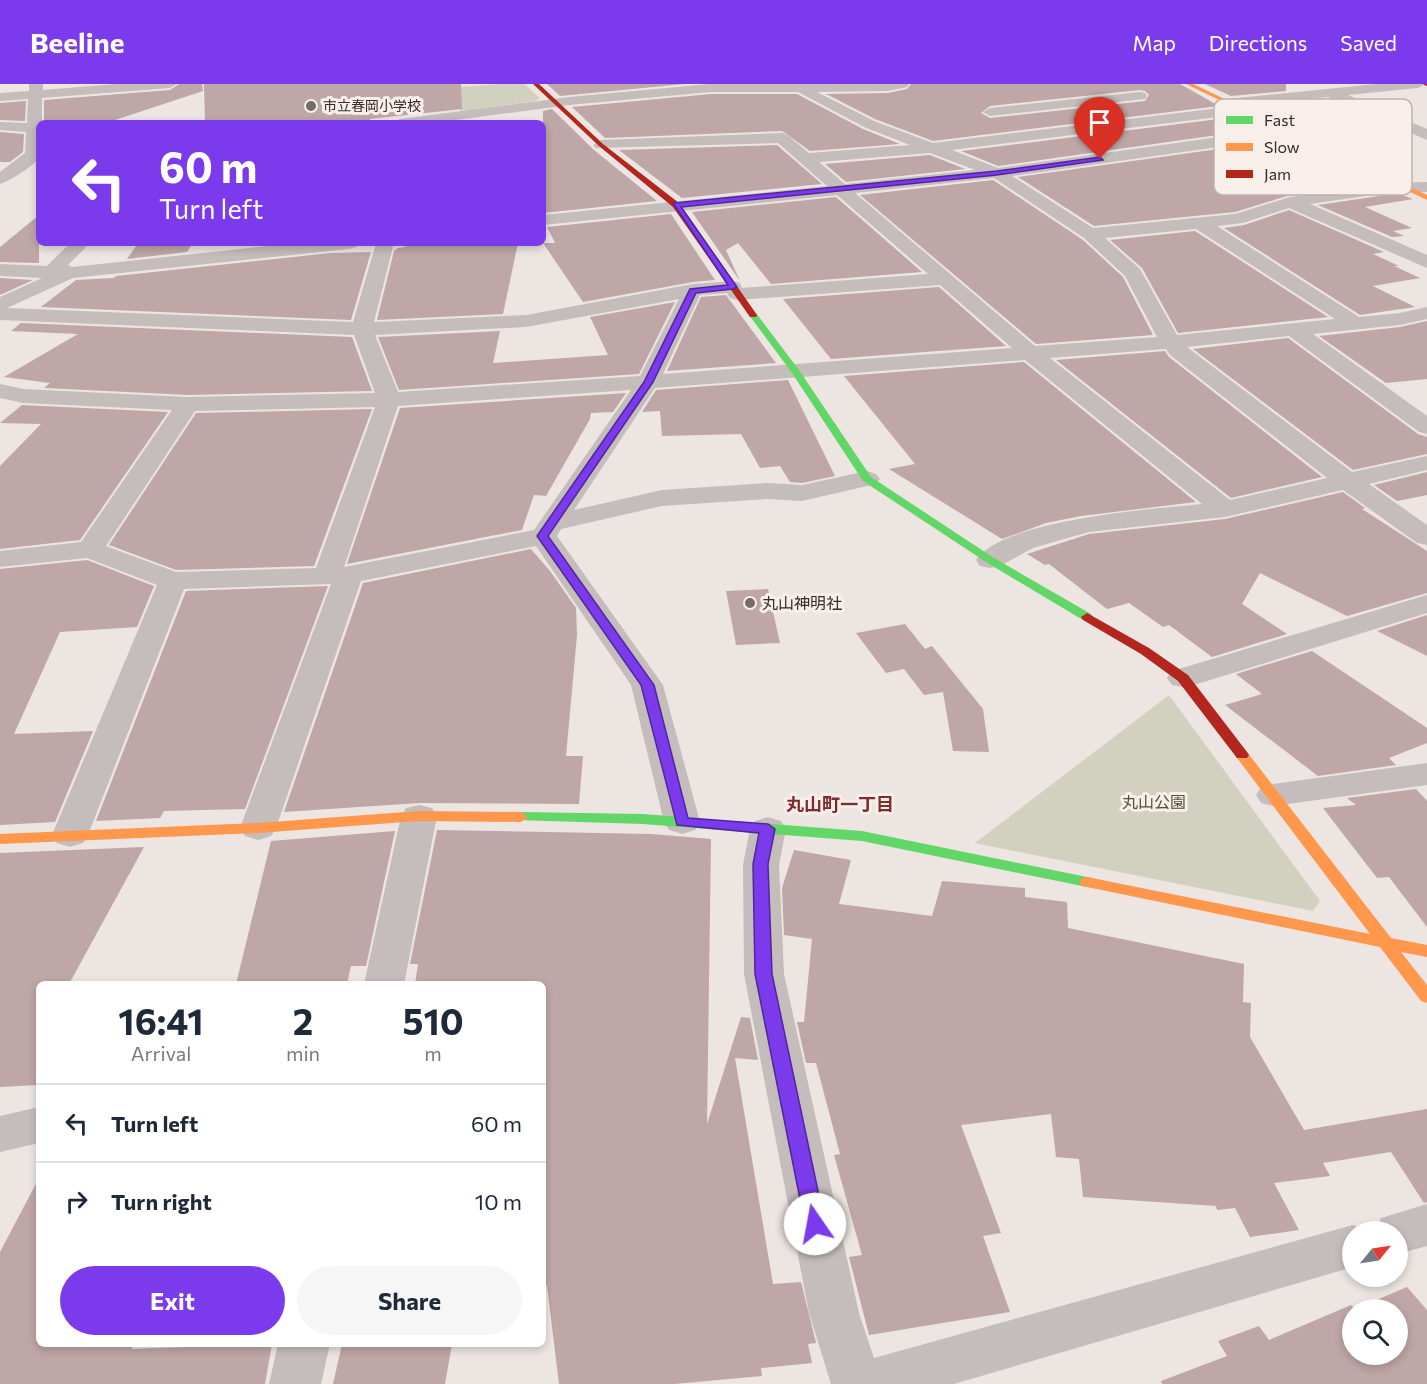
<!DOCTYPE html>
<html lang="en">
<head>
<meta charset="utf-8">
<style>
	body { margin:0; font-family:Commissioner,"Noto Sans JP",sans-serif; background:#f6f6f7; color:#1f2937; height:100vh; display:flex; flex-direction:column; font-size:22px; white-space:nowrap }
	* { box-sizing:border-box; margin:0 }
	p { font-size:20px; color:#747a83 }
	.icon { flex:none; width:33px; height:33px; fill:none; stroke:currentColor; stroke-width:2; stroke-linecap:round; stroke-linejoin:round }
	.map { position:relative; flex:1; overflow:hidden }
	.side { position:absolute; left:36px; top:897px; width:510px; height:366px; display:flex; flex-direction:column; background:#fff; border-radius:9px; box-shadow:0 3px 9px #0003 }
	.side>* { flex:none }
	.top-card { position:absolute; left:36px; top:36px; width:510px; height:126px; border-radius:9px; box-shadow:0 3px 9px #0003; background:#7c3aed; color:#fff; overflow:hidden }
	.needle { width:39px; rotate:60deg }
	.buttons { position:absolute; left:1342px; top:1137px; display:grid; gap:12px }
	.buttons a { display:grid; place-items:center; width:66px; height:66px; border-radius:50%; background:#fff; box-shadow:0 3px 9px #0003; font-size:30px }
	.pin { position:absolute; display:grid; place-items:center; width:51px; height:51px; color:#fff; margin:-62px -26px; border-radius:50% 50% 50% 0; rotate:-45deg; box-shadow:0 0 6px #0007 }
	.pin .icon { rotate:45deg }
	.me { position:absolute; width:66px; margin:-33px; rotate:348deg; stroke-linejoin:round; filter:drop-shadow(0 0 4px #0008) }
	.turn { display:flex; align-items:center; gap:21px; height:126px; padding:0 24px; font-size:27px }
	.turn .icon { width:78px; height:78px; stroke-width:2.5 }
	.turn b { display:block; font-size:42px; line-height:51px }
	.eta { display:flex; justify-content:space-evenly; align-items:center; height:102px; text-align:center }
	.eta b { font-size:36px; font-weight:700; line-height:42px }
	.cta { display:flex; gap:12px; margin-top:auto; padding:12px 24px }
	.cta a { flex:1; height:69px; border-radius:36px; background:#7c3aed; color:#fff; font-size:24px; font-weight:700; line-height:69px; text-align:center }
	.cta a+a { background:#f6f6f7; color:#1f2937 }
	ul { padding:0; list-style:none }
	li { display:flex; align-items:center; gap:18px; height:78px; padding:0 24px; border-top:2px solid #e0e1e3 }
	li div { flex:1 }
	li b { display:block; font-size:22px }
	li em { font-style:normal }
	header { display:flex; align-items:center; gap:36px; box-sizing:border-box; height:84px; padding:0 30px; background:#7c3aed; color:#fff }
	header strong { font-size:28px }
	nav { display:flex; gap:33px; margin-inline-start:auto; font-size:21px }
	.map>svg:first-child { display:block }
	.green { fill:#d2d0be }
	.building { fill:#bea7a6; fill-rule:evenodd }
	.lines { fill:none; stroke-linecap:round; stroke-linejoin:round }
	.street { fill:#c5bdbb; fill-rule:evenodd }
	.fast { fill:#63d668; fill-rule:evenodd }
	.slow { fill:#ff974d; fill-rule:evenodd }
	.jam { fill:#b3261e; fill-rule:evenodd }
	.route { fill:#7c3aed; stroke:#51269a; stroke-width:1.5 }
	.poi-dot { fill:#766b6a; stroke:#f8eeea; stroke-width:2 }
	.labels { text-anchor:middle; stroke-width:6; stroke-linejoin:round; paint-order:stroke }
	.far-poi-label { font-size:14px; fill:#362a2a; stroke:#f8eeea; text-anchor:start }
	.poi-label { font-size:16px; fill:#362a2a; stroke:#f8eeea; text-anchor:start }
	.park-label { font-size:16px; fill:#4e5230; stroke:#f8eeea }
	.neighbourhood-label { font-size:18px; font-weight:bold; fill:#7d2b2c; stroke:#f8eeea }
	.key { fill:#f8eeea; stroke:#beb3b0; stroke-width:1.5 }
	.key-label { font-size:16px; fill:#362a2a }
</style>
</head>
<body>
<header>
<strong>Beeline</strong>
<nav><a>Map</a><a>Directions</a><a>Saved</a></nav>
</header>
<div class="map">
<svg width="1427" height="1300" viewBox="0 0 1427 1300">
	<rect width="100%" height="100%" fill="#ece5e2"/>
	<g class="green">
		<polygon points="498,0 524,0 540,14 535,17 461,27 450,4"/>
		<polygon points="1169,611 1320,817 1313,827 975,759"/>
	</g>
	<g class="building">
		<polygon points="179,0 202,0 203,7 106,39 44,39 44,16 170,6"/>
		<polygon points="204,0 461,0 462,25 370,35 371,39 205,39"/>
		<polygon points="547,0 685,0 560,12"/>
		<path d="M911,0H1180L1219,22L933,57L875,35L826,10L888,9L907,5ZM1140,6L1145,7L1149,11L1145,17L990,34L981,29L990,22Z"/>
		<polygon points="1205,0 1286,0 1286,7 1231,12"/>
		<polygon points="711,10 797,10 863,45 900,60 810,67 782,47 605,54 572,23"/>
		<polygon points="26,17 25,37 0,36 0,19"/>
		<polygon points="552,25 594,66 657,117 543,129 543,27"/>
		<polygon points="1243,32 1267,44 998,82 961,67"/>
		<polygon points="0,48 24,50 23,68 10,78 0,78"/>
		<polygon points="1290,55 1362,90 1351,91 1371,99 1290,111 1235,128 1094,142 1018,93"/>
		<polygon points="777,61 822,100 682,114 619,66"/>
		<polygon points="930,71 965,85 846,98 825,80"/>
		<polygon points="993,96 1083,156 1123,193 1153,251 1036,260 860,111"/>
		<polygon points="1386,111 1402,111 1413,115 1365,123 1412,144 1393,147 1404,152 1392,153 1318,121"/>
		<polygon points="836,113 922,188 771,200 738,159 726,166 740,197 692,128"/>
		<polygon points="1289,126 1384,168 1373,170 1399,182 1394,182 1420,194 1373,202 1415,223 1360,231 1224,144 1244,141"/>
		<polygon points="671,130 715,196 693,198 583,218 543,159 555,159 547,143"/>
		<polygon points="39,131 39,179 0,178 0,163"/>
		<polygon points="1195,147 1328,233 1178,249 1142,184 1110,156"/>
		<polygon points="138,159 193,159 187,168 127,175"/>
		<polygon points="406,159 518,159 503,230 377,236 394,167 398,164 405,163"/>
		<polygon points="371,168 351,236 41,223 76,196 114,194 116,192 331,169"/>
		<polygon points="0,194 33,196 0,211"/>
		<polygon points="939,203 1006,262 831,275 783,215"/>
		<polygon points="726,211 776,279 667,287 701,213"/>
		<polygon points="675,218 639,290 399,306 378,253 500,247 493,279 608,271 590,233"/>
		<polygon points="1427,237 1427,295 1386,299 1319,252 1400,243"/>
		<polygon points="21,239 352,253 372,307 188,311 44,304 50,299 4,293 78,250 11,247"/>
		<polygon points="1288,254 1418,350 1427,353 1427,370 1353,386 1193,265"/>
		<polygon points="1165,267 1169,273 1322,393 1231,414 1056,276"/>
		<polygon points="1024,278 1196,418 1081,432 1046,439 1002,455 889,385 915,380 844,292"/>
		<polygon points="788,296 835,392 802,399 790,398 780,382 760,384 741,350 662,352 660,327 642,328 656,306"/>
		<polygon points="626,309 613,328 591,329 590,335 546,412 534,411 522,446 347,480 400,324"/>
		<polygon points="22,321 168,328 80,456 0,465 0,382 41,340 0,339"/>
		<polygon points="372,325 314,482 176,486 109,461 196,329"/>
		<polygon points="1427,388 1427,411 1397,417 1374,401"/>
		<polygon points="1343,408 1365,424 1362,425 1427,467 1427,509 1347,532 1260,489 1242,520 1287,550 1212,573 1169,541 1163,543 1129,519 1107,525 1049,480 1045,481 1027,470 1089,450 1225,435"/>
		<polygon points="531,465 550,487 576,524 577,551 566,672 583,672 579,720 419,719 284,728 363,499"/>
		<polygon points="87,476 154,502 137,543 60,548 14,650 93,647 55,738 0,741 0,485"/>
		<polygon points="328,502 245,725 164,727 160,734 96,737 186,507"/>
		<polygon points="768,505 780,559 736,561 726,507"/>
		<polygon points="1427,531 1427,572 1377,547"/>
		<polygon points="905,540 925,565 932,562 983,625 989,668 953,667 943,608 924,611 904,585 886,589 856,549"/>
		<polygon points="1312,567 1427,644 1427,659 1389,674 1396,681 1318,692 1225,621 1262,610 1236,590"/>
		<polygon points="1416,705 1427,717 1427,843 1389,793 1377,794 1323,724 1356,721 1347,714"/>
		<polygon points="437,746 651,750 711,755 707,1040 741,933 750,934 758,976 735,974 773,1200 801,1198 816,1259 808,1260 812,1279 761,1284 762,1292 674,1300 559,1300 547,1202 543,1202 543,900 415,900 418,880 410,880"/>
		<polygon points="395,747 366,882 351,882 347,900 236,900 271,757"/>
		<polygon points="144,763 69,900 39,900 39,1001 0,1003 0,769"/>
		<polygon points="794,766 851,776 839,820 932,832 942,797 1025,804 1025,813 1067,818 1068,844 1244,880 1243,918 1251,919 1250,953 1304,1046 1427,1025 1427,1118 1424,1119 1391,1068 1323,1079 1330,1092 1274,1099 1299,1146 1250,1153 1235,1124 1217,1126 1216,1122 1083,1113 1079,1075 1056,1073 1051,1030 961,1041 1001,1149 983,1152 1010,1228 869,1251 849,1173 862,1171 834,1071 840,1070 816,979 806,979 797,938 804,938 812,855 784,851 782,804"/>
		<polygon points="39,1094 39,1260 134,1260 132,1265 272,1260 265,1300 0,1300 0,1168"/>
		<path d="M1407,1203L1427,1226V1300H1162L1161,1297L1227,1272L1218,1257L1259,1242L1269,1256L1351,1221L1355,1225ZM1353,1226H1398V1270H1353Z"/>
		<polygon points="342,1260 452,1260 445,1300 333,1300"/>
	</g>
	<g class="lines">
		<g class="street">
			<path d="M29,0H43V6L116,0H177L170,4L42,14V39H39C39,49 42,64 39,73C36,81 8,98 0,100V88L25,69L26,48L0,46V38L27,39L28,15L0,17V9L29,7Z"/>
			<path d="M709,0H909L907,3L888,7L817,8L874,37L933,59L1236,22H1222L1220,19L1222,16L1227,15L1376,0H1425L1418,4L1348,11L1427,45V56L1328,13L1242,22L1249,26L1242,30L952,66L998,84L1289,43L1297,48L1289,53L1012,92L1093,144L1235,130L1290,113L1386,99L1427,98V108L1386,109L1310,120L1427,171V184L1289,124L1243,139L1217,142L1359,233L1400,229L1427,223V235L1400,241L1313,250L1427,332V350L1419,348L1289,252L1187,263L1352,388L1427,372V386L1369,400L1427,441V461L1417,459L1343,406L1225,433L1089,448L1033,464L1000,482L990,484L980,482L976,476C1004,435 1153,425 1202,420L1025,276L655,304L574,426L662,406L767,399L802,401L867,387L876,390L880,395L876,400L802,417L767,415L662,422L561,445L557,452L663,601L700,738L695,746L682,750L669,746L664,738L631,601L536,462L361,497L276,744L271,752L258,756L245,752L240,744L331,500L184,505L88,751L83,759L70,763L57,759L52,751L157,501L87,474L0,483V467L81,458L172,326L23,319L0,314V300L23,305L188,313L375,309L354,251L0,236V213L42,194L0,192V180L47,182L70,159H90L68,181L72,183L297,159H358L356,163L349,165L73,194L7,224L353,238L376,159H394L374,238L526,231L693,200L733,197L740,199L742,204L928,190L837,111L543,141V131L827,102L778,59L596,64L593,61L601,56L782,49L787,51L809,69L910,61L864,43L798,8H711L569,21L434,39H393L400,35L569,13ZM930,69L975,86L845,100L819,78ZM994,94L1084,154L1125,192L1157,253L1035,262L855,109ZM1196,145L1335,235L1177,251L1140,185L1105,154ZM940,201L1012,264L663,290L700,211L727,209L730,214L737,216ZM679,215L640,292L398,308L375,251L526,243ZM1166,265L1170,271L1327,394L1230,416L1050,274ZM631,306L534,446L344,483L398,322ZM375,323L316,484L176,488L106,462L195,327Z"/>
			<polygon points="1140,8 1145,9 1147,12 1145,15 990,32 983,28 990,24"/>
			<polygon points="1427,511 1427,529 1194,601 1183,603 1172,601 1167,594 1172,587"/>
			<polygon points="1427,679 1427,701 1273,722 1261,719 1256,711 1261,703 1273,700"/>
			<polygon points="419,721 432,724 437,732 404,900 364,900 401,732 406,724"/>
			<polygon points="768,733 781,737 786,745 779,781 784,890 859,1229 874,1274 1353,1141 1370,1148 1353,1148 1353,1183 954,1300 831,1300 809,1229 744,890 743,781 750,745 755,737"/>
			<polygon points="39,1023 39,1059 0,1068 0,1032"/>
			<polygon points="1427,1120 1427,1162 1398,1170 1398,1148 1375,1148 1381,1134"/>
			<polygon points="278,1260 330,1260 321,1300 269,1300"/>
		</g>
		<g class="fast">
			<polygon points="750,229 756,229 799,286 871,393 994,474 1091,530 1093,533 1091,536 1083,536 986,478 863,397 792,289 749,231"/>
			<polygon points="521,728 643,730 862,747 1087,793 1092,794 1095,798 1092,802 1087,803 862,757 643,740 516,736 514,733 516,730"/>
		</g>
		<g class="slow">
			<polygon points="1186,0 1193,0 1427,111 1427,116"/>
			<polygon points="1242,667 1247,668 1391,854 1427,861 1427,873 1401,868 1427,901 1427,919 1421,917 1380,863 1082,802 1079,798 1082,794 1087,793 1370,850 1237,674 1235,671 1237,668"/>
			<polygon points="419,727 521,728 528,733 521,738 419,737 258,749 0,760 0,750 258,739"/>
		</g>
		<g class="jam">
			<polygon points="533,0 539,0 603,60 679,119 757,231 756,233 750,233 673,123 599,62"/>
			<polygon points="1423,0 1427,0 1427,2 1424,1"/>
			<polygon points="1087,529 1149,564 1188,591 1247,668 1249,671 1247,674 1237,674 1178,597 1141,570 1083,536 1081,533"/>
		</g>
	</g>
	<polygon class="route" points="1100,73 1103,76 997,91 681,123 737,203 733,205 696,209 653,298 548,452 654,601 688,734 768,740 775,745 768,780 772,890 825,1140 822,1146 815,1149 808,1146 805,1140 755,890 753,780 759,749 677,741 641,601 537,452 644,298 690,205 728,201 673,119 997,87"/>
	<g class="poi-dot">
		<circle cx="311" cy="22" r="6"/>
		<circle cx="750" cy="519" r="6"/>
	</g>
	<g class="labels">
		<g class="far-poi-label">
			<text x="323" y="27">市立春岡小学校</text>
		</g>
		<g class="poi-label">
			<text x="762" y="525">丸山神明社</text>
		</g>
		<g class="park-label">
			<text x="1154" y="724">丸山公園</text>
		</g>
		<g class="neighbourhood-label">
			<text x="840" y="727">丸山町一丁目</text>
		</g>
	</g>
	<rect x="1214" y="15" width="198" height="96" rx="9" class="key"/>
	<rect x="1226" y="32" width="27" height="8" fill="#63d668"/>
	<rect x="1226" y="59" width="27" height="8" fill="#ff974d"/>
	<rect x="1226" y="86" width="27" height="8" fill="#b3261e"/>
	<g class="key-label">
		<text x="1264" y="42">Fast</text>
		<text x="1264" y="69">Slow</text>
		<text x="1264" y="96">Jam</text>
	</g>
</svg>
<div class="buttons">
<a><svg class="needle" viewBox="-14 -14 28 28"><path d="M0-13l5 13h-10z" fill="#e53935"/><path d="M0 13l5-13h-10z" fill="#747a83"/></svg></a>
<a><svg class="icon" aria-label="search" viewBox="0 0 24 24"><circle cx="10" cy="10" r="6"/><path d="M15 15l6 6"/></svg></a>
</div>
<div class="pin" style="left:1100px;top:75px;background:#d93025"><svg class="icon" aria-label="arrive" viewBox="0 0 24 24"><path d="M6 21V4h12l-3 4 3 4H6"/></svg></div>
<svg class="me" style="left:815px;top:1140px" viewBox="-20 -20 40 40"><circle r="19" fill="#fff"/><path d="M0-13L10 11 0 6-10 11z" fill="#7c3aed"/></svg>
<div class="top-card">
<div class="turn"><svg class="icon" aria-label="left" viewBox="0 0 24 24"><path d="M17 20v-9H6M10 6l-5 5 5 5"/></svg><div><b>60 m</b>Turn left</div></div>
</div>
<section class="side">
<div class="eta">
<div><b>16:41</b><p>Arrival</p></div>
<div><b>2</b><p>min</p></div>
<div><b>510</b><p>m</p></div>
</div>
<ul>
<li><svg class="icon" aria-label="left" viewBox="0 0 24 24"><path d="M17 20v-9H6M10 6l-5 5 5 5"/></svg><div><b>Turn left</b></div><em>60 m</em></li>
<li><svg class="icon" aria-label="right" viewBox="0 0 24 24"><path d="M7 20v-9h11M14 6l5 5-5 5"/></svg><div><b>Turn right</b></div><em>10 m</em></li>
</ul>
<div class="cta"><a>Exit</a><a>Share</a></div>
</section>
</div>
</body>
</html>
